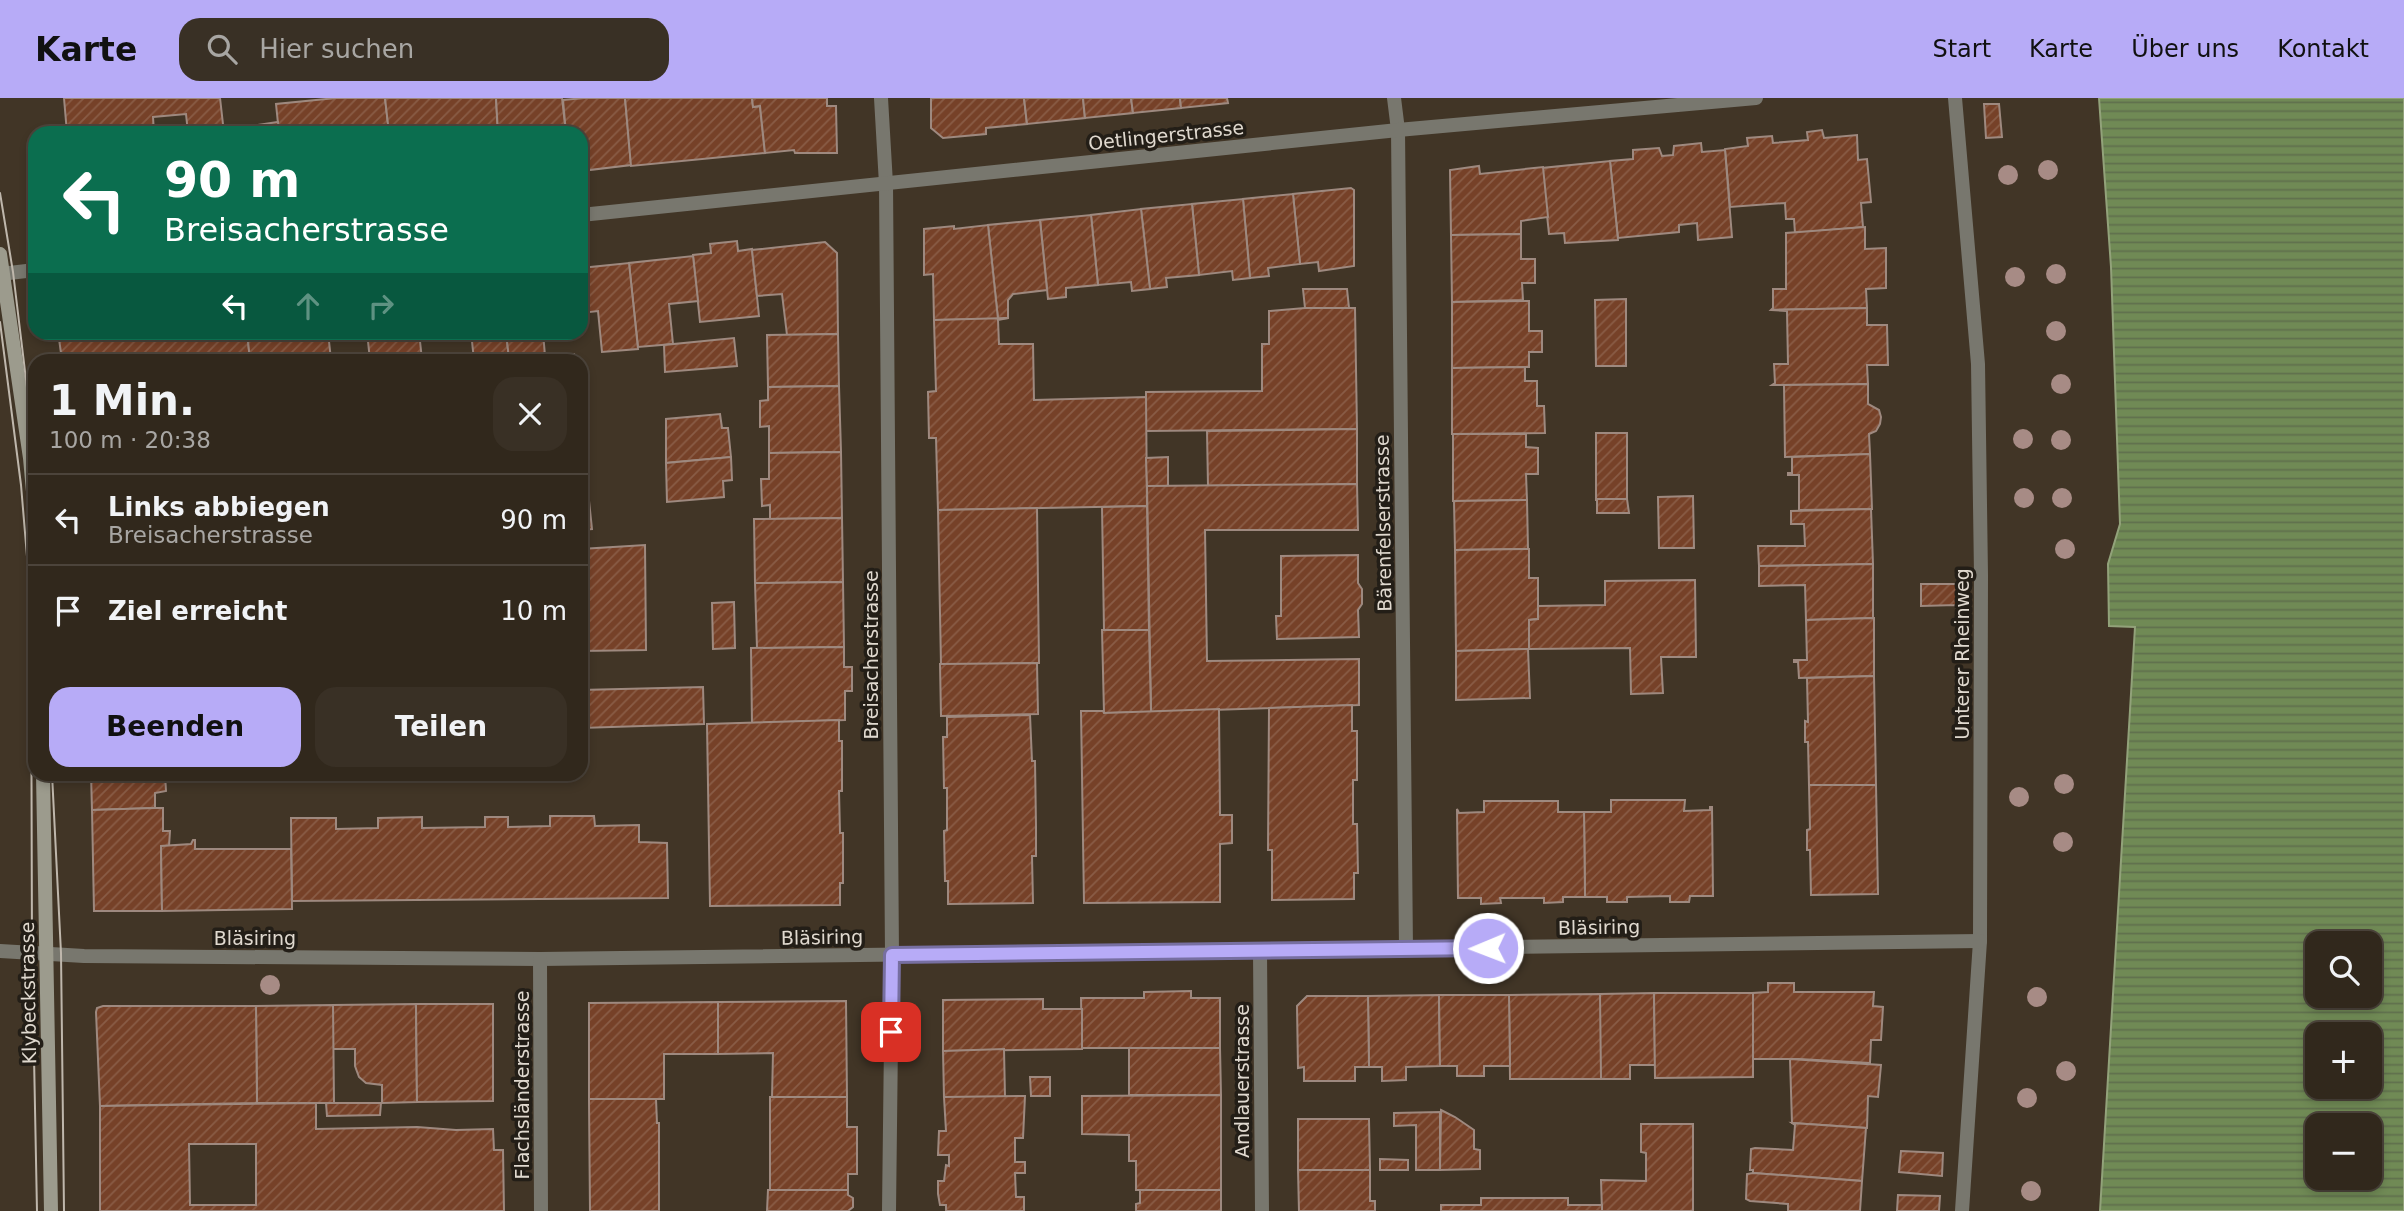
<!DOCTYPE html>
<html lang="de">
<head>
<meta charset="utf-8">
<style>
	body { margin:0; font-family:"DejaVu Sans",sans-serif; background:#393025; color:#f1f3f6; height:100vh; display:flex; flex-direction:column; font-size:26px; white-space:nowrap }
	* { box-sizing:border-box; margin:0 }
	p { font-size:23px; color:#a8a6a3 }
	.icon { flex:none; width:38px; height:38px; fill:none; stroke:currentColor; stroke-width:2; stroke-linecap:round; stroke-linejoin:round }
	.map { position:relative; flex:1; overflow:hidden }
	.drawer { position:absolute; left:28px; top:256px; width:560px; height:427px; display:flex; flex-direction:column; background:#31281c; border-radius:21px; box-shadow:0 4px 10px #0003,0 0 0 2px #4c443b }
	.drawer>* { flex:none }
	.banner { position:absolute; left:28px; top:28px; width:560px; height:214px; border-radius:21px; box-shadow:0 4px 10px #0003,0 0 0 2px #4c443b; background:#0b6e4f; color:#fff; overflow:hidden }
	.tools { position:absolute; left:2305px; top:833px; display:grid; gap:14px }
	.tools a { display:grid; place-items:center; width:77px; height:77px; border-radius:14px; background:#31281c; box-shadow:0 4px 10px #0003,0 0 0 2px #4c443b; font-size:35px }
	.pin { position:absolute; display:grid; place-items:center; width:60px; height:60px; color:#fff; margin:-30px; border-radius:14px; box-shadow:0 4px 10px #0006 }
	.me { position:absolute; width:77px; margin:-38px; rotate:269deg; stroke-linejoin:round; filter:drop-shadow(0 0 5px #0008) }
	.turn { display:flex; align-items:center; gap:24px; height:147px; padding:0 21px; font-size:32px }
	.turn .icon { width:91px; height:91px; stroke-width:2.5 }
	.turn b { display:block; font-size:49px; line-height:60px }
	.lanes { display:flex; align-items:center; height:66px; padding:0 21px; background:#0003; justify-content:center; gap:35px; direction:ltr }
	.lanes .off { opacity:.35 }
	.round { display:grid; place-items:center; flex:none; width:74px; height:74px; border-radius:21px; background:#393025 }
	.overview { display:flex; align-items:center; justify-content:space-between; height:119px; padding:0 21px }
	h1 { font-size:42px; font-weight:600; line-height:52px }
	.action { display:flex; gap:14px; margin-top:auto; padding:14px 21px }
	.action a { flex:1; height:80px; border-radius:21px; background:#b7abf7; color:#111; font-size:28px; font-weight:600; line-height:80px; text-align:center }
	.action a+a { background:#393025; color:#f1f3f6 }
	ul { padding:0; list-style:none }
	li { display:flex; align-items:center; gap:21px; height:91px; padding:0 21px; border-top:2px solid #4c443b }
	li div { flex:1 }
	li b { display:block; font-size:26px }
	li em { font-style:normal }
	header { display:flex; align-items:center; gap:42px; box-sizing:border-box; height:98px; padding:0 35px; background:#b7abf7; color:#111 }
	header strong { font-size:33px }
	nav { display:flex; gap:38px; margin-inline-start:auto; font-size:24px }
	.search { width:490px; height:63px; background:#393025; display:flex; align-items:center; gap:18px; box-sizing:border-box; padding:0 24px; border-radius:21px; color:#a8a6a3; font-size:26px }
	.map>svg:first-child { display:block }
	.water { fill:url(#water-rules); stroke:#92a27a; stroke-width:2; fill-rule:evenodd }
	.building { fill:url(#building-hatch); stroke:#9e897f; stroke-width:2; fill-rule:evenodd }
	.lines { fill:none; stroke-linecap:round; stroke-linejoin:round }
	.street { stroke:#78776e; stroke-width:14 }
	.secondary { stroke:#9c9b8d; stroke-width:14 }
	.tram { stroke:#bfb7ac; stroke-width:2 }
	.tree { fill:#a78b85 }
	.route-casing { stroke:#776fa1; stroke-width:18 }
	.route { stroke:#b7abf7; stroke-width:12 }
	.labels { text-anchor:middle; stroke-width:7; stroke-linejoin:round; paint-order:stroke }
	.street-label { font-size:19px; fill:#e0d9cf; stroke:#231e17 }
</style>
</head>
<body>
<header>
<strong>Karte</strong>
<div class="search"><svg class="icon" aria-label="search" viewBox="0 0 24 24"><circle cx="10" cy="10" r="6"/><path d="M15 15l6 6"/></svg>Hier suchen</div>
<nav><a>Start</a><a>Karte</a><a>Über uns</a><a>Kontakt</a></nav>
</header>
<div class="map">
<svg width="2404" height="1113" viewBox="0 0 2404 1113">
	<defs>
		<pattern id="water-rules" width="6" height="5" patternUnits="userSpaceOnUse" patternTransform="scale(1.75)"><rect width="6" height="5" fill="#708a55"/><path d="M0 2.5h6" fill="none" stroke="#60704d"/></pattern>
		<pattern id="building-hatch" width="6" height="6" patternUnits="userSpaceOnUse" patternTransform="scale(1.75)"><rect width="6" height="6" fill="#764128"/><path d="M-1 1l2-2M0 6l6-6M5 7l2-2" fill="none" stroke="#895c46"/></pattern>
	</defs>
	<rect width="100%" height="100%" fill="#413526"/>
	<path class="water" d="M2099,0H2404V1113H2100L2135,529L2109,528L2108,466L2120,426L2111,169ZM2317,845H2370V898H2317ZM2317,936H2370V989H2317ZM2317,1027H2370V1080H2317Z"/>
	<g class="building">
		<polygon points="64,0 220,0 224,35 188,35 186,16 153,19 154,35 67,35"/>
		<polygon points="336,0 385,0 389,35 279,35 276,6"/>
		<polygon points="385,0 496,0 498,35 389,35"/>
		<polygon points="496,0 562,0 566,35 498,35"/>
		<polygon points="584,0 625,0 631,67 581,73 581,35 566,35 563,2"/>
		<polygon points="625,0 752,0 753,9 760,8 765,55 631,68"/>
		<polygon points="752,0 827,0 827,8 836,8 837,55 795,55 794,52 765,55 760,8 753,9"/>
		<polygon points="931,0 1024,0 1027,26 986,30 986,36 943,40 931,30"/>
		<polygon points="1024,0 1083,0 1085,20 1027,26"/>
		<polygon points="1083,0 1131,0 1133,15 1085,20"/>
		<polygon points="1131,0 1180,0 1181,10 1133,15"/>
		<polygon points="1180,0 1227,0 1228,5 1181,10"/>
		<polygon points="1984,6 1999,6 2002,39 1986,40"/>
		<polygon points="278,24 279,35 257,35 257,27"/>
		<polygon points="1822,32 1824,40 1857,37 1858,62 1867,61 1871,104 1861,105 1863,129 1795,135 1794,121 1786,121 1785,105 1730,109 1725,51 1748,48 1747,40 1772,38 1773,45 1808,42 1807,34"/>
		<polygon points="1701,45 1702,54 1725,52 1732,139 1698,142 1697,125 1679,127 1679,134 1618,140 1610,63 1633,61 1633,52 1659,50 1662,58 1673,57 1674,48"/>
		<polygon points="1610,63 1618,142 1565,145 1564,135 1549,136 1542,70"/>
		<polygon points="1479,68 1480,76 1543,69 1548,119 1521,123 1521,136 1451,137 1450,72"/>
		<polygon points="1351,90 1354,92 1354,168 1319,173 1318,164 1300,166 1293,96"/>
		<polygon points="1293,96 1300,166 1268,170 1269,178 1250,180 1243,101"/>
		<polygon points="1243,101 1250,180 1233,182 1232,173 1199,177 1192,106"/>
		<polygon points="1192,106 1199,177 1166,180 1167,189 1150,191 1141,111"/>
		<polygon points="1141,111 1150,191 1132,193 1131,184 1098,187 1091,117"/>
		<polygon points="1091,117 1098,187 1066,190 1066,199 1048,201 1040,122"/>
		<polygon points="1040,122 1047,192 1013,196 1008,202 1008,220 998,221 988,127"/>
		<polygon points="988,127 998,221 934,222 933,176 924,177 924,131 954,128 954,131"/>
		<polygon points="1865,129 1865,151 1886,150 1886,190 1866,191 1867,210 1771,212 1773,210 1773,191 1786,191 1786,135"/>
		<polygon points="1521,136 1521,161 1535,161 1535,185 1522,185 1523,202 1452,204 1451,137"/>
		<polygon points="737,143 738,153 752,151 759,218 700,224 693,157 711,155 710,146"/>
		<polygon points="825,144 837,155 838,236 787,237 782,196 757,198 752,152"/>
		<polygon points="693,158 698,203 669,206 673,246 638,249 629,165"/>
		<polygon points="629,165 638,251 602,254 598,213 581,215 581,170"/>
		<polygon points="1303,191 1347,191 1349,210 1305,210"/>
		<polygon points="1626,201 1626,268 1596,268 1595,202"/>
		<polygon points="1529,203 1529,233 1542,233 1542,254 1529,254 1529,269 1452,270 1452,204"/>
		<polygon points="1305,210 1355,210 1357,331 1146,333 1146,294 1262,293 1262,246 1269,246 1269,213"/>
		<polygon points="1867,210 1867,227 1887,227 1888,267 1867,267 1868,286 1772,287 1775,285 1774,266 1788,266 1787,213 1771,212"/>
		<polygon points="1008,220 998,222 999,246 1033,246 1034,302 1146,299 1147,408 938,412 936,340 929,340 928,294 936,293 934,222"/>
		<polygon points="58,234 247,234 250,262 244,262 244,260 219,262 62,262"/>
		<polygon points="247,234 328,234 331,262 272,262 272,260 250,262"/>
		<polygon points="367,234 419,234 422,262 370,262"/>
		<polygon points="471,234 506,234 509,261 474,262"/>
		<polygon points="506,234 543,234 545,258 509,261"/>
		<polygon points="838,236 839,288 768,289 767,237"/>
		<polygon points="734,240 737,268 665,274 664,247"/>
		<polygon points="574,256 574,262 522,262 521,260"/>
		<polygon points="1525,269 1525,283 1537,283 1537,308 1544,308 1545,335 1452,336 1452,270"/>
		<polygon points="1868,286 1868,306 1879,312 1881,319 1880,326 1876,333 1869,336 1870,356 1785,359 1784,287"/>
		<polygon points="839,288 841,354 769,355 769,328 760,329 760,303 768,302 768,289"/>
		<polygon points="720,316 722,330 728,330 731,359 666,365 666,321"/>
		<polygon points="581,327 592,431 581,432"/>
		<polygon points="1357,331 1357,386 1208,388 1207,333"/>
		<polygon points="1596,335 1627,335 1627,401 1596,402"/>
		<polygon points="1453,336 1526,336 1526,349 1538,350 1538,376 1526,376 1527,402 1453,403"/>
		<polygon points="841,354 842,420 770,421 770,407 762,408 761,381 769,381 769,355"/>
		<polygon points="1870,356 1872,411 1799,412 1799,377 1788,377 1788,375 1792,375 1792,359"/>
		<polygon points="731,359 732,382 723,383 724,399 667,404 666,365"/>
		<polygon points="1168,359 1168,388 1147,388 1146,360"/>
		<polygon points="1357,386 1358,432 1205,432 1207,563 1359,561 1359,607 1151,614 1147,388"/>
		<polygon points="1693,398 1694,450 1659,450 1658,399"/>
		<polygon points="1597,401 1627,401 1629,415 1597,415"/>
		<polygon points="1527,402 1528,451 1455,452 1454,403"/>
		<polygon points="1147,408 1149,532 1104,532 1102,409"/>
		<polygon points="1037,410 1039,565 941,567 938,412"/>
		<polygon points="1871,411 1873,466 1759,468 1758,448 1805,448 1804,426 1791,426 1791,413"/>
		<polygon points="842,420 843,484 755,485 754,421"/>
		<polygon points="645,447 646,552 581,553 581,451"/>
		<polygon points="1529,451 1529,480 1538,480 1538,521 1529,522 1529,551 1456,553 1455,452"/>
		<polygon points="1358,457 1358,485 1362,491 1362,506 1358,512 1359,539 1277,541 1276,518 1281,518 1281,458"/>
		<polygon points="1873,466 1873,520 1806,522 1805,487 1759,488 1759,468"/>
		<polygon points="1695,482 1696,559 1661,559 1663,595 1631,596 1630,550 1529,551 1529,522 1538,521 1538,508 1605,507 1605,483"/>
		<polygon points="843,484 844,549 757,550 755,485"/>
		<polygon points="1921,486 1958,486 1958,510 1956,510 1956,507 1921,508"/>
		<polygon points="734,504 735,550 713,551 712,505"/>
		<polygon points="1874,520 1874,578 1799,580 1798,564 1794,564 1794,562 1807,562 1806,522"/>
		<polygon points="1102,532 1149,532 1151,614 1104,615"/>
		<polygon points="844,549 844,569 852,569 852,593 845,593 845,622 752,625 751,550"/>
		<polygon points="1528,551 1530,600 1456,602 1456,553"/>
		<polygon points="1037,565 1038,616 941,618 940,566"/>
		<polygon points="1874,578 1876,687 1809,687 1808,644 1805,644 1805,623 1808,624 1807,580"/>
		<polygon points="703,589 704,626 581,630 581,592"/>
		<polygon points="1352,607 1352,633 1357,633 1357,682 1353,682 1353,726 1357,726 1358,775 1354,775 1354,801 1272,802 1272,752 1268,752 1269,610"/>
		<polygon points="1219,611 1220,717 1232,717 1232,745 1220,746 1220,804 1084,805 1081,613 1103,613 1104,615"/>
		<polygon points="1030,617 1032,663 1035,663 1036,728 1036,758 1032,758 1033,805 948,806 948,783 945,783 944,733 947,732 947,690 944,690 943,639 947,639 947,619"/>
		<polygon points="839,622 839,643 842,643 842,693 839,693 840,735 843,735 843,785 840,785 840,807 710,808 707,626"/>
		<polygon points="91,676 165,676 166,693 155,695 155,710 92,712"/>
		<polygon points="1809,687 1876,687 1878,796 1811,797 1810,752 1807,752 1807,732 1810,731"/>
		<polygon points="1611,702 1685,702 1684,713 1710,712 1710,709 1712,709 1713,798 1690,798 1689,804 1670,804 1670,798 1627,799 1627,804 1607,804 1607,799 1585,799 1584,714 1611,714"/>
		<polygon points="1484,703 1558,703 1558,714 1584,714 1585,799 1563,799 1563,804 1544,805 1544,800 1500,800 1501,805 1481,806 1481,800 1458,800 1457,711 1459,715 1484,714"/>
		<polygon points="155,710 163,710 163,733 170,733 169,748 161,748 162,813 94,813 92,712"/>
		<polygon points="550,718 594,718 595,728 639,727 639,744 667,745 668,800 292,803 291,720 336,720 336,731 378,730 378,720 422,719 422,730 485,729 485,719 508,719 508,729 550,728"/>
		<polygon points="193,742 195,742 195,751 291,751 292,811 162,813 161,748 191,746"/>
		<polygon points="1768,885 1794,885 1794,894 1874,894 1873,908 1883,909 1881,942 1871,942 1870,965 1799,961 1753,961 1753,895 1768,894"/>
		<polygon points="1191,893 1191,900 1220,900 1220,950 1082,950 1081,900 1144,900 1144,894"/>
		<polygon points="1654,895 1655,967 1630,967 1630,981 1600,981 1600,896"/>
		<polygon points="1654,895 1753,895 1753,979 1655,980"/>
		<polygon points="1600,896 1601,981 1510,981 1509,897"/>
		<polygon points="1439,897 1440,968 1406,969 1406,982 1382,983 1382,969 1369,969 1368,898"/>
		<polygon points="1439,897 1509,897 1510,968 1484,968 1484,978 1457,978 1457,968 1440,968"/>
		<polygon points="1307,898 1368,898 1369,969 1355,969 1355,983 1304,983 1304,969 1298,970 1297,908"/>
		<polygon points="1043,901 1043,911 1082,911 1082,951 943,953 943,902"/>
		<polygon points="846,903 847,999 772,1000 773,955 718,956 718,904"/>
		<polygon points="718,904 718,956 664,956 664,1001 589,1001 589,905"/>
		<polygon points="416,906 417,1004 382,1005 382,987 366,985 359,979 355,968 355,951 333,951 333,907"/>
		<polygon points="416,906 493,906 493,1003 417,1004"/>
		<polygon points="333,907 334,1005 257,1005 256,908"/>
		<polygon points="103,908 256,908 257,1005 100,1008 96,914 97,910"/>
		<polygon points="1129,950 1220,950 1221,997 1129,997"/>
		<polygon points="1004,951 1005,999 944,999 943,953"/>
		<polygon points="1790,961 1881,967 1878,999 1868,998 1867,1030 1792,1025"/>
		<polygon points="1030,979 1050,979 1050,998 1031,998"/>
		<polygon points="1221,997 1221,1092 1136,1092 1136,1063 1129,1063 1129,1037 1082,1036 1082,998"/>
		<polygon points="1025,998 1023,1040 1015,1040 1015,1064 1025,1064 1025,1075 1015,1075 1016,1099 1024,1099 1024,1113 946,1113 946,1107 940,1107 938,1096 938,1083 944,1083 946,1067 949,1068 949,1057 938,1057 939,1033 946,1033 944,999"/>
		<polygon points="770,999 847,999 847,1029 857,1029 857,1076 848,1076 848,1092 770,1093"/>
		<polygon points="589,1001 656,1001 657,1025 659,1025 659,1113 590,1113"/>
		<path d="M316,1005V1031L417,1029L456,1032L493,1031L494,1052H503L504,1113H100V1008ZM189,1046H256V1107H190Z"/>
		<polygon points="326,1005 381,1005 380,1017 327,1018"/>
		<polygon points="1441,1012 1455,1019 1474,1032 1474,1051 1480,1052 1480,1071 1440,1072"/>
		<polygon points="1440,1014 1440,1072 1416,1072 1416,1027 1394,1028 1394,1015"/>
		<polygon points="1298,1021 1369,1021 1370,1072 1298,1072"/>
		<polygon points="1792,1025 1866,1030 1862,1083 1753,1075 1753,1072 1750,1072 1751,1051 1755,1050 1793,1052 1795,1027"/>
		<polygon points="1641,1026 1693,1026 1693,1113 1602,1113 1601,1082 1646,1083 1646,1055 1641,1054"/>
		<polygon points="1901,1053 1943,1055 1942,1078 1899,1074"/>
		<polygon points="1380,1061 1408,1062 1408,1072 1380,1072"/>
		<polygon points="1298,1072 1370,1072 1370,1103 1375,1103 1375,1113 1299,1113"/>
		<polygon points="1753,1075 1862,1083 1860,1113 1788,1113 1788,1106 1750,1103 1746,1101 1747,1076"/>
		<polygon points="768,1092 848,1092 848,1097 853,1100 853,1109 848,1113 767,1113"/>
		<polygon points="1140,1092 1221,1092 1221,1113 1136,1113 1136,1106 1140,1105"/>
		<polygon points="1898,1097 1940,1098 1939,1113 1897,1113"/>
		<polygon points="1481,1100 1568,1100 1568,1107 1602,1107 1602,1113 1441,1113 1441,1107 1481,1107"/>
	</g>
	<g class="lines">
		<g class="street">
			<polyline points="881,0 886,86 892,857 889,1113"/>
			<polyline points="1394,0 1398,32 1406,851"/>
			<polyline points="1955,0 1978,266 1981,477 1980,843 1962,1113"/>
			<polyline points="581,117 1398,32 1756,0"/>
			<polyline points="0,176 35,172"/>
			<polyline points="0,853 84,858 540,861 1980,843"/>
			<polyline points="1260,853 1262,1113"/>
			<polyline points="540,861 541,1113"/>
		</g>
		<g class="secondary">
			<polyline points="0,156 30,360 35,416"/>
			<polyline points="43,676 51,1113"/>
		</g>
		<g class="tram">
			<polyline points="0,95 13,174 35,356"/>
			<polyline points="0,224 21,387 31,506 32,855 37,1113"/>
			<polyline points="52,676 61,855 64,1113"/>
		</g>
	</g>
	<g class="tree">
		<circle cx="2048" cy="72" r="10"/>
		<circle cx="2008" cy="77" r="10"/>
		<circle cx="2056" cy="176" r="10"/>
		<circle cx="2015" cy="179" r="10"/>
		<circle cx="2056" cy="233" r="10"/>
		<circle cx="2061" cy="286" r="10"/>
		<circle cx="2023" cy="341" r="10"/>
		<circle cx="2061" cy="342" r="10"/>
		<circle cx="2024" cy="400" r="10"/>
		<circle cx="2062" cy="400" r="10"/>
		<circle cx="2065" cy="451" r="10"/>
		<circle cx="2064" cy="686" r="10"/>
		<circle cx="2019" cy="699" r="10"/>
		<circle cx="2063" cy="744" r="10"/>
		<circle cx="270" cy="887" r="10"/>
		<circle cx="2037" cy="899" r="10"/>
		<circle cx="2066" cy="973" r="10"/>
		<circle cx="2027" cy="1000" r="10"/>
		<circle cx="2031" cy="1093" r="10"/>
	</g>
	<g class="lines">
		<g class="route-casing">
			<polyline id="route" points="891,934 892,857 1488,850"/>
		</g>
		<use href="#route" class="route"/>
	</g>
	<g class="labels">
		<g class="street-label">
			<text transform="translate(1166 37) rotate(-6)" y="7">Oetlingerstrasse</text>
			<text transform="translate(1383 425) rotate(-91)" y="7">Bärenfelserstrasse</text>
			<text transform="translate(1962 556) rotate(-90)" y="7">Unterer Rheinweg</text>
			<text transform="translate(871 557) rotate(-90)" y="7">Breisacherstrasse</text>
			<text transform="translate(1599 829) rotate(-1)" y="7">Bläsiring</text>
			<text transform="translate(822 839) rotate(-1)" y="7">Bläsiring</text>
			<text x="255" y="847">Bläsiring</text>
			<text transform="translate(28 895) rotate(-91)" y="7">Klybeckstrasse</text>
			<text transform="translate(1242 983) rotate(-90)" y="7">Andlauerstrasse</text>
			<text transform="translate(522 987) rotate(-90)" y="7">Flachsländerstrasse</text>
		</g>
	</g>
</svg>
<div class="tools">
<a><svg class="icon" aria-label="search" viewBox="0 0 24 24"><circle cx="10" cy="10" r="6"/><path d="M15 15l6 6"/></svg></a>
<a>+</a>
<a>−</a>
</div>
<div class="pin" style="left:891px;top:934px;background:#d93025"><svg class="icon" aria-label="arrive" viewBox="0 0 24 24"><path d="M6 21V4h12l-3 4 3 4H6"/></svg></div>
<svg class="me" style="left:1488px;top:850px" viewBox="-20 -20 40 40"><circle r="17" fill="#b7abf7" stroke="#fff" stroke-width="3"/><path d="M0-11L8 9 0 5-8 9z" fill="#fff"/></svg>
<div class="banner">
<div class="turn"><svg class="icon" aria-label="left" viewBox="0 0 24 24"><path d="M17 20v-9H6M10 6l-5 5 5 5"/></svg><div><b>90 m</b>Breisacherstrasse</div></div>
<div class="lanes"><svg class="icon" aria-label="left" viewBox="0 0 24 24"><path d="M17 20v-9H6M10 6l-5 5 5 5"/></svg><svg class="icon off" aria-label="ahead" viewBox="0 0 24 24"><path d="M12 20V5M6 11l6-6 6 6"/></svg><svg class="icon off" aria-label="right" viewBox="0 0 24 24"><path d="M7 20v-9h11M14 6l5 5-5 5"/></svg></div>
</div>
<section class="drawer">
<div class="overview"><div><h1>1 Min.</h1><p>100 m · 20:38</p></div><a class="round"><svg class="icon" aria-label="close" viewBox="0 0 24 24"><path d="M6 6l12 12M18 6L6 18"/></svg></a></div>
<ul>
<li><svg class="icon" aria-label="left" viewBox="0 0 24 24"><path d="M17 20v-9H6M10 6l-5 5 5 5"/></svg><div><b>Links abbiegen</b><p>Breisacherstrasse</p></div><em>90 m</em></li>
<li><svg class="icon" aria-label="arrive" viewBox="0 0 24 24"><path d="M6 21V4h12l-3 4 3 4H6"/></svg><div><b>Ziel erreicht</b></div><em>10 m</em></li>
</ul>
<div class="action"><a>Beenden</a><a>Teilen</a></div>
</section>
</div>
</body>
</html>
